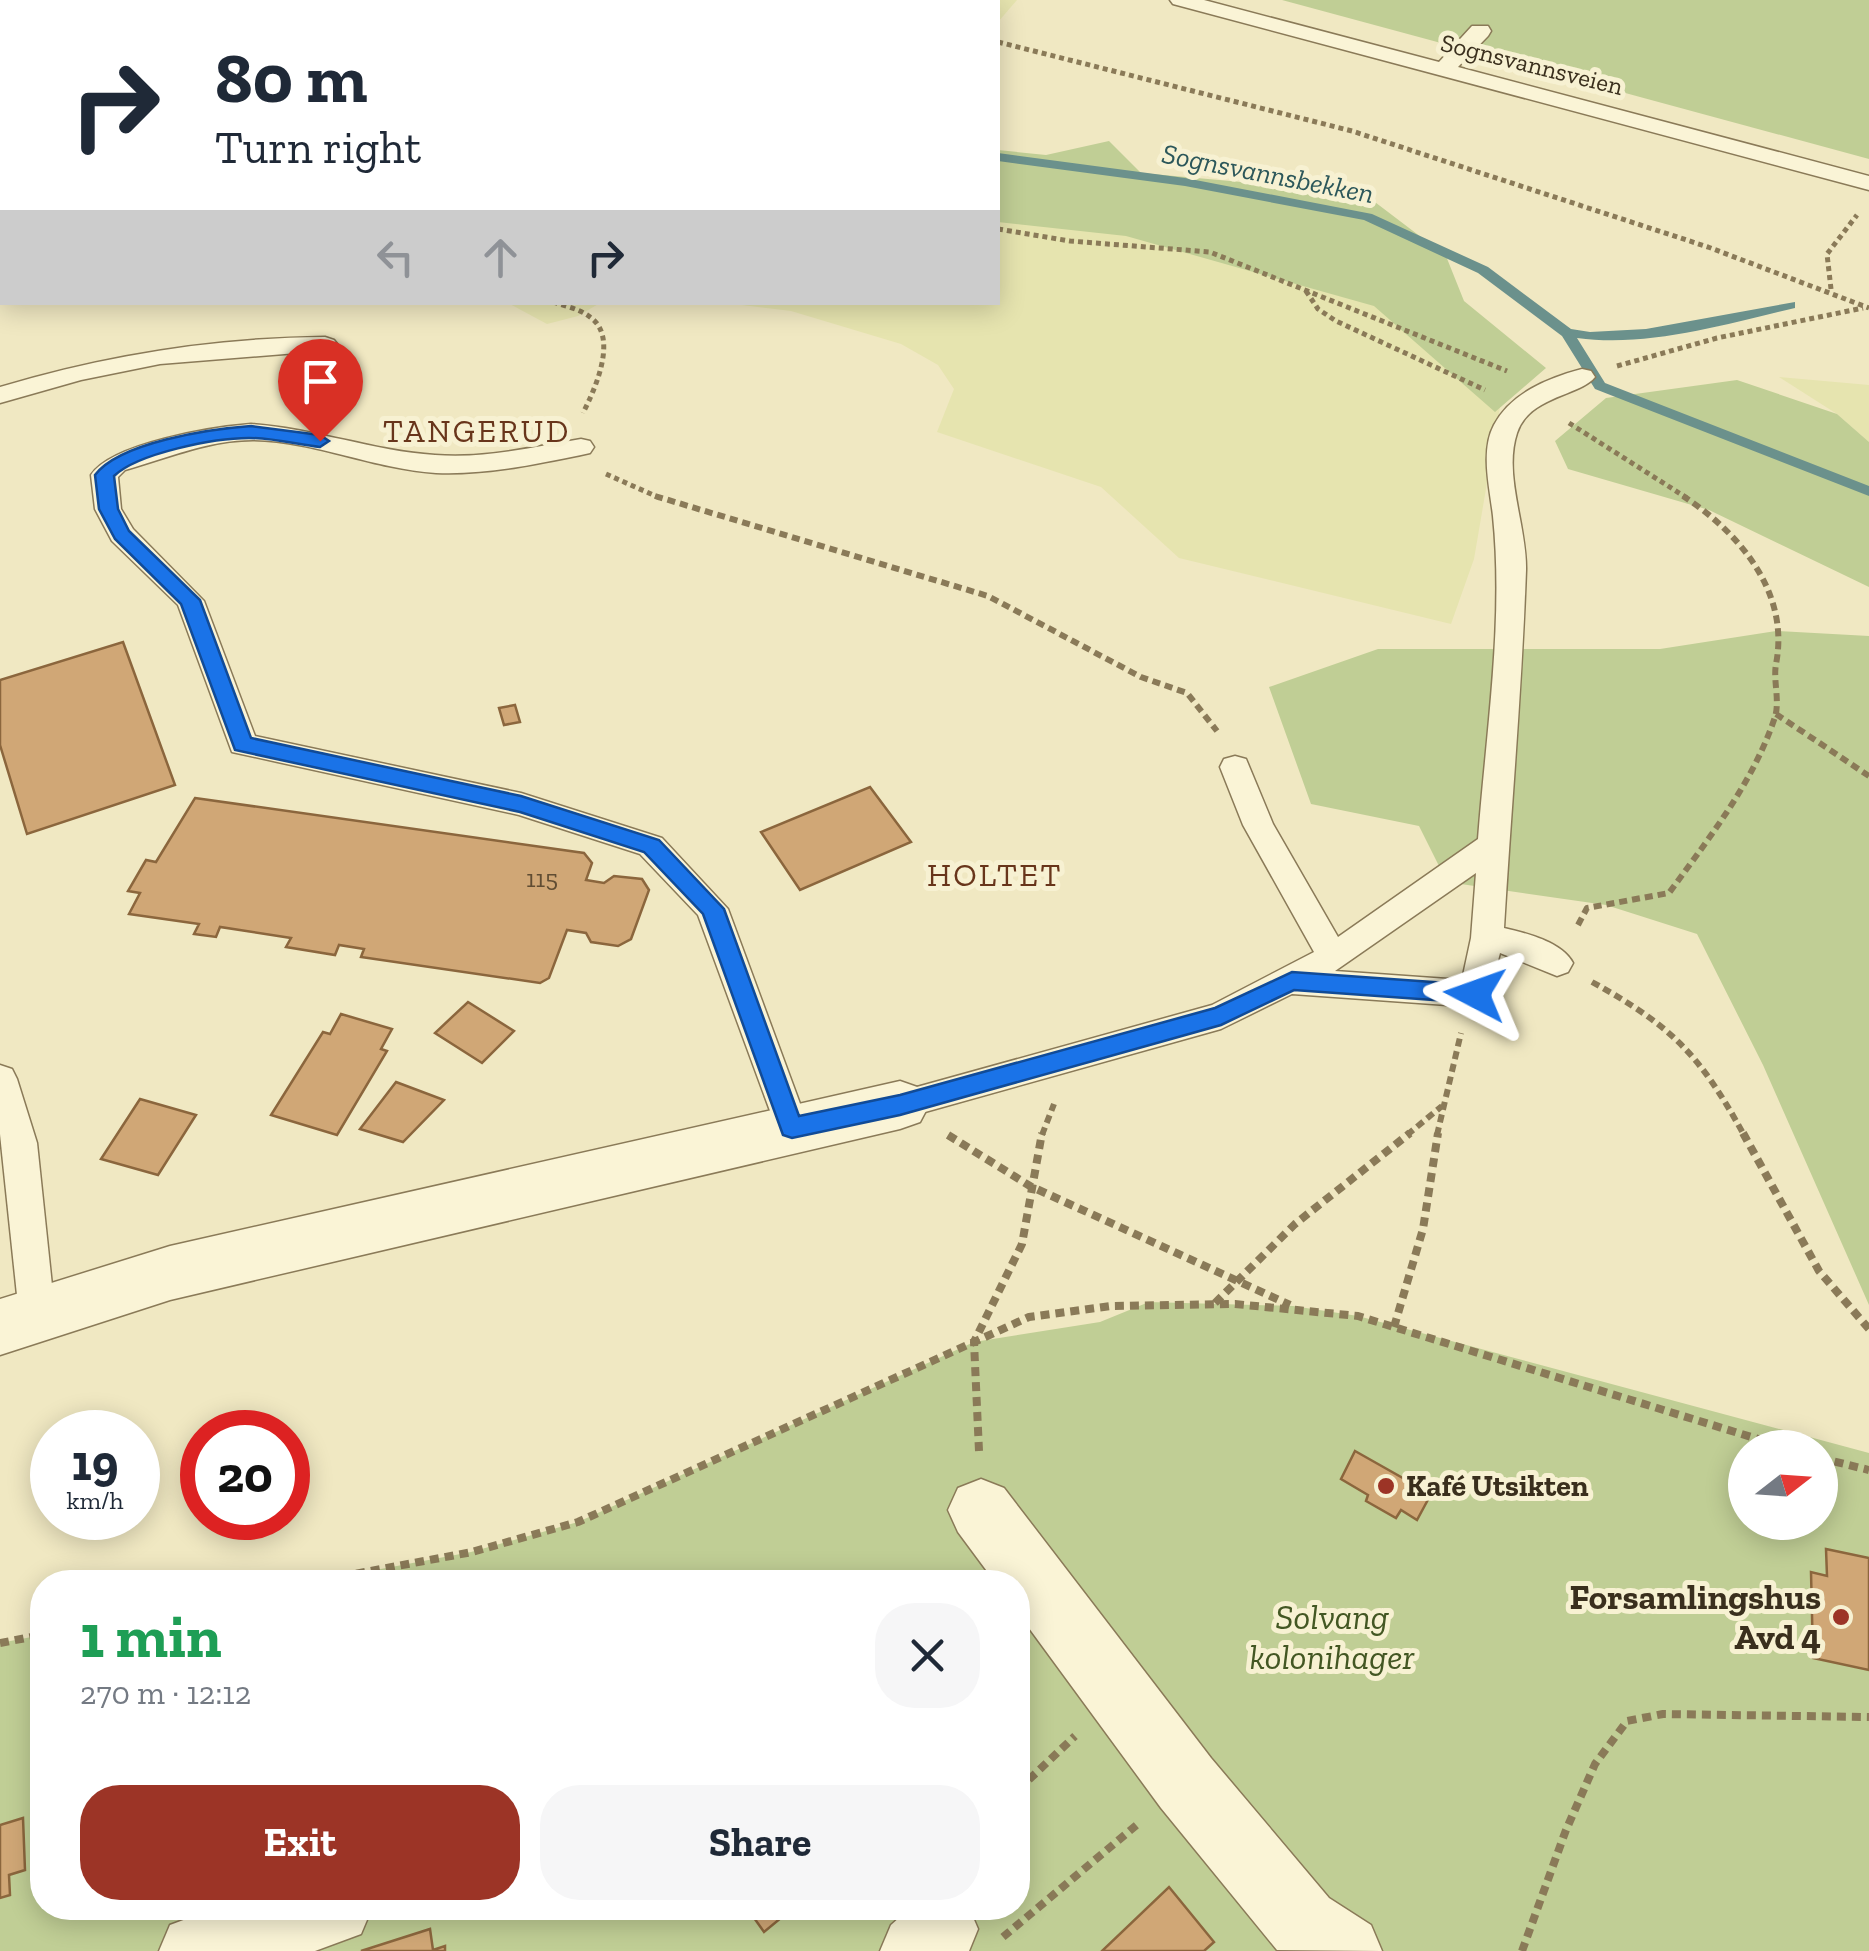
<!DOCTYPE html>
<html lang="en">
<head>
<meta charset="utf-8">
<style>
	body { margin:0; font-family:"Zilla Slab",serif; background:#f6f6f7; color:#1f2937; height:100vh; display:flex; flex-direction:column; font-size:38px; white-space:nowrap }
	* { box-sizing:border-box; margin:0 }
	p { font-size:32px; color:#747a83 }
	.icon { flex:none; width:55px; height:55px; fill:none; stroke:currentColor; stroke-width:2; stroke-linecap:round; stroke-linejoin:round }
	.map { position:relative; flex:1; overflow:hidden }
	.drawer { position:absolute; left:30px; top:1570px; width:1000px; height:350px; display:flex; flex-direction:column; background:#fff; border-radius:40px; box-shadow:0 5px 25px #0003 }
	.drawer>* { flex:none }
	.top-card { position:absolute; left:0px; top:0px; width:1000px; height:305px; box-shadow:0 5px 25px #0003; background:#fff; color:#1f2937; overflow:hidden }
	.needle { width:65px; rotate:73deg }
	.controls { position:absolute; left:1728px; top:1430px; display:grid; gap:20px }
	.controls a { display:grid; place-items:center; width:110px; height:110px; border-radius:50%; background:#fff; box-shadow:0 5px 25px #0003; font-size:50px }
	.speed { position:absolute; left:30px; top:1410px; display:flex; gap:20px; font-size:50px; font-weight:700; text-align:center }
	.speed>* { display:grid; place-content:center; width:130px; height:130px; border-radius:50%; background:#fff; box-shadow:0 5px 25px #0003; line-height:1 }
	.speed small { font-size:25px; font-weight:400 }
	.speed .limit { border:15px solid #d22; background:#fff; color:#111 }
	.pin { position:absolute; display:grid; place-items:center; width:85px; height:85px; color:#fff; margin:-102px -42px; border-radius:50% 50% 50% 0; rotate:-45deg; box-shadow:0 0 10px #0007 }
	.pin .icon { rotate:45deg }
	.me { position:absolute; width:110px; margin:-55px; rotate:274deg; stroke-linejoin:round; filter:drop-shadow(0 0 8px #0008) }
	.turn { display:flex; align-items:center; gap:35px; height:210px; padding:0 50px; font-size:45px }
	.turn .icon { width:130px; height:130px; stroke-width:2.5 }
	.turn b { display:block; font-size:70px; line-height:85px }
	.lanes { display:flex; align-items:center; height:95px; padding:0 50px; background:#0003; justify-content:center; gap:50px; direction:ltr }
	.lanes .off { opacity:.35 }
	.round { display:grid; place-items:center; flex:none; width:105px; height:105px; border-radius:40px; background:#f6f6f7 }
	.head { display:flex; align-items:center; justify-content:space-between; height:170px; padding:0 50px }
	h1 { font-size:60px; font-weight:700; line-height:75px; color:#1e9e55 }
	.primary-button { display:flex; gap:20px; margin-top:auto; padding:20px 50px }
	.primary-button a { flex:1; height:115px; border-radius:40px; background:#9c3426; color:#fff; font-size:40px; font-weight:700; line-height:115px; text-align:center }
	.primary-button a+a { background:#f6f6f7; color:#1f2937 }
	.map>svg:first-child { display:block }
	.farmland { fill:#e6e4af }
	.green { fill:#c0ce95; fill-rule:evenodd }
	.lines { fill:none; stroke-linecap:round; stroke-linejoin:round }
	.stream { fill:#6b918c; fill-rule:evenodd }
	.building { fill:#d0a776; stroke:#8b663d; stroke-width:2.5 }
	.service-casing { stroke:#8a7a58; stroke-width:3 }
	.minor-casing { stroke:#8a7a58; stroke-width:3 }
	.path-far2 { stroke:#8a7a58; stroke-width:5; stroke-dasharray:5 4; stroke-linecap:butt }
	.path-far1 { stroke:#8a7a58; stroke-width:6; stroke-dasharray:8 5; stroke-linecap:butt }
	.path { stroke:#8a7a58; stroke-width:8; stroke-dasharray:9 6; stroke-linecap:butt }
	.service { fill:#faf4d6; fill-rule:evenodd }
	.minor { fill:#faf4d6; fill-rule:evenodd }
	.route { fill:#1a73e8; stroke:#114b97; stroke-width:2.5 }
	.poi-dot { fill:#9c3426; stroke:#f7f1d2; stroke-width:4 }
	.labels { text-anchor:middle; stroke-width:10; stroke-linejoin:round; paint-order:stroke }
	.far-street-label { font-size:25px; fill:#3a2f1d; stroke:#f7f1d2 }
	.number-label { font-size:25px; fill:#604d33 }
	.far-water-label { font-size:28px; font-style:italic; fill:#2c575a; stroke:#f7f1d2 }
	.poi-label { font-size:30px; font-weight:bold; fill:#3a2f1d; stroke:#f7f1d2; text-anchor:start }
	.neighbourhood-label { font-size:32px; letter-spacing:2.5px; fill:#68351b; stroke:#f7f1d2 }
	.near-poi-label { font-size:35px; font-weight:bold; fill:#3a2f1d; stroke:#f7f1d2; text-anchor:end }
	.near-park-label { font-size:35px; font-style:italic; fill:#435723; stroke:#f7f1d2 }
</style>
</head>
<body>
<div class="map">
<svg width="1869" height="1951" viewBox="0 0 1869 1951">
	<rect width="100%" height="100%" fill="#f0e8c2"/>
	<g class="farmland">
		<polygon points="227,0 1017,0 998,22 998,2"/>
		<polygon points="998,184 1349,261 1507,366 1474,559 1451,624 1179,558 1101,487 937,432 954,389 938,365 901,344 791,311 725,303 998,302"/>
		<polygon points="508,303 600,302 600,303 578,316 547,324"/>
		<polygon points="1779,377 1869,385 1869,442 1837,414"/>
	</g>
	<g class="green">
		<polygon points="1282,0 1869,0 1869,159"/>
		<polygon points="1109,141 1141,173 1363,193 1446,256 1464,301 1546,368 1495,412 1374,306 1126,236 998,222 998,150 1046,155"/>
		<polygon points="1737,380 1837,414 1869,442 1869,587 1709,510 1568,469 1555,441 1606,398"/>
		<polygon points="1776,631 1869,636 1869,1305 1763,1065 1697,934 1606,905 1447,882 1419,826 1311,804 1269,687 1378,649 1660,649"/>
		<path d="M1149,1302L1293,1306L1358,1316L1869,1453V1951H0V1643L42,1635V1908H1018V1582H312L471,1552L578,1522L974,1342L1100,1322ZM1745,1448H1820V1522H1745Z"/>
	</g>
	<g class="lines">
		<g class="stream">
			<polygon points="1,0 24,0 26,2 3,2"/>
			<path d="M998,153L1185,178L1372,214L1488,267L1571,329L1590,332L1646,329L1795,302V308C1726,324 1648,348 1577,338L1605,383L1869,486V496L1595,389L1562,336L1478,273L1364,220L1185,186L998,161Z"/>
		</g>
	</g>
	<g class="building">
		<polygon points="123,642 175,785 27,834 0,745 0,680"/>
		<polygon points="515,705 520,722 504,725 499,708"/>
		<polygon points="870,787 911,842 800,890 761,832"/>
		<polygon points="195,798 584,853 592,863 586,880 604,883 614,876 642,879 649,890 631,939 618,946 591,942 586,933 567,930 549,978 540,983 361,957 364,949 339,945 335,955 286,947 291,938 220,927 216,937 194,934 199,924 129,914 140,893 128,891 146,860 156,862"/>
		<polygon points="468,1002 514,1031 482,1063 435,1033"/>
		<polygon points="341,1014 392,1029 381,1049 387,1051 337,1135 271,1115 323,1032 330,1034"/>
		<polygon points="396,1082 444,1100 403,1142 360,1129"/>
		<polygon points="140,1099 196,1115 158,1175 101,1159"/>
		<polygon points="1355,1451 1431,1494 1417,1520 1401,1510 1396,1518 1366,1501 1368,1495 1341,1479"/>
		<polygon points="1826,1549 1869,1558 1869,1670 1813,1658 1811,1572 1827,1576"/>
		<polygon points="23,1818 25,1870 9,1875 10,1895 0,1898 0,1825"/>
		<polygon points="1169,1887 1214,1942 1204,1951 1102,1951"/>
		<polygon points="747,1908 793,1908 764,1932"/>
		<polygon points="430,1929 433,1950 445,1946 445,1951 361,1951"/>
	</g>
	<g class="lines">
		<g class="service-casing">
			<g id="service">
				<polygon points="1170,0 1204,0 1439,62 1472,26 1488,26 1491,31 1488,36 1458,67 1869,176 1869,190 1173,4"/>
				<path d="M325,337L334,340L338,345L334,350L160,364L81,380L0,403V387C107,355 213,338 325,337Z"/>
				<path d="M1582,369L1591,371L1595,377C1580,396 1529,396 1517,433C1503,475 1527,526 1526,570C1522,689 1511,809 1504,928C1526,933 1562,942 1573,963L1568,972L1557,976L1500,953L1487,1003L1475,1007L1292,994L1221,1029L900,1119L888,1115L883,1105L888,1095L1212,1005L1314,952L1243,825L1220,767L1224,759L1235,756L1246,759L1273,824L1338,937L1478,839C1486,733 1504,622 1493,516C1490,489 1480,451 1494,425C1511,393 1548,378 1582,369ZM1476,873L1471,938L1462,980L1335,971Z"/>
				<path d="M251,424C313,428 373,451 435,455C485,459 532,447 581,439L590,441L594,447L590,453L581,455C532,465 485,475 436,473C374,469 315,441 253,440C209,440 167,458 125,470L118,477L121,509L133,529L204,601L255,736L521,793L662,838L728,909L809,1128L804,1138L792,1142L780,1138L698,915L640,854L519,815L232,752L178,605L112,541L95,509L91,475C112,443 213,427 251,424Z"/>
				<polygon points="0,1065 12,1069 17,1079 37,1143 55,1314 50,1326 37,1330 24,1326 19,1314 0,1134"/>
			</g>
		</g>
		<g class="minor-casing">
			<g id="minor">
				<polygon points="900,1081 920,1088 929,1105 920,1122 900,1129 170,1300 0,1355 0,1299 170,1246"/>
				<polygon points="981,1479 1004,1488 1211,1758 1329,1898 1371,1925 1382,1951 1277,1950 1161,1808 1018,1613 1018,1582 995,1582 958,1532 948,1510 958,1488"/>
				<polygon points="216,1908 372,1908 361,1934 315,1951 159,1951 170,1925"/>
				<polygon points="910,1908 969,1908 978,1929 969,1951 880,1951 891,1925"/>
			</g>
		</g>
		<g class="path-far2">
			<polyline points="861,0 871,2"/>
			<polyline points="998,42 1352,131 1708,247 1869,308"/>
			<polyline points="998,229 1070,241 1210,252 1507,371"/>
			<polyline points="1831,289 1827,254 1857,215"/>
			<polyline points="1306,291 1318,309 1336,321 1485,390"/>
			<path d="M553,302C565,306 580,309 590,317C619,337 595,389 583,413"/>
			<polyline points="1617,366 1717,338 1863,308"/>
			<polyline points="1569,423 1687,498"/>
			<polyline points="606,474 660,498"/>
		</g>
		<g class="path-far1">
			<polyline points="655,496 988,596 1141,677 1187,693 1217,731"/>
			<polyline points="1776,714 1869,776"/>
			<path d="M1578,925L1587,908L1669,893C1709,838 1753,783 1775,717C1780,700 1773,681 1776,664C1790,593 1740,533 1683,496"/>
			<path d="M1592,982C1672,1026 1700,1055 1744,1135"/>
			<polyline points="1042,1135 1054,1104"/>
			<polyline points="1407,1135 1442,1106"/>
			<polyline points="1437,1135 1461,1033"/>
		</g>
		<g class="path">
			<polyline points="1743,1133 1819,1271 1869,1329"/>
			<polyline points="948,1135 1030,1186 1290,1305"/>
			<polyline points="1215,1303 1295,1224 1410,1133"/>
			<polyline points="1394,1327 1423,1229 1438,1133"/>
			<polyline points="979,1451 974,1342 1022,1244 1042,1133"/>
			<polyline points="1820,1458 1869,1470"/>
			<polyline points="312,1582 472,1552 578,1522 1029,1317 1111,1306 1235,1304 1358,1316 1787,1448"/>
			<polyline points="0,1643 42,1635"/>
			<polyline points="1018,1790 1075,1736"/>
			<polyline points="1003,1937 1139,1823"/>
			<polyline points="1522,1951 1566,1830 1595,1764 1627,1721 1663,1714 1869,1717"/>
		</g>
		<use href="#service" class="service"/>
		<use href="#minor" class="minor"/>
	</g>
	<path class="route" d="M251,426L320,435L329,441L320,447C296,444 272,438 249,438C215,438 138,453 114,476L118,509L129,531L200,600L251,738L521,796L659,840L724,909L799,1116L900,1095L1215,1008L1292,972L1475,985L1486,994L1475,1003L1294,990L1221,1025L900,1115L792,1138L783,1135L703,914L644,852L520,812L235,750L181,604L115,539L99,509L95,475C120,442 210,429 251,426Z"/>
	<g class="poi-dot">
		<circle cx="1386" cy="1486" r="10"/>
		<circle cx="1841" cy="1617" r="10"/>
	</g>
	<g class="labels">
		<g class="far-street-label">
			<text transform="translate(1532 64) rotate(14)" y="9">Sognsvannsveien</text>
		</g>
		<g class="number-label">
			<text x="542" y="887">115</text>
		</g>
		<g class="far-water-label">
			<text transform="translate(1268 173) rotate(11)" y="10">Sognsvannsbekken</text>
		</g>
		<g class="poi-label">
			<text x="1406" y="1496">Kafé Utsikten</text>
		</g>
		<g class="neighbourhood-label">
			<text x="477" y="442">TANGERUD</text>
			<text x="995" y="886">HOLTET</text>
		</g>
		<g class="near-poi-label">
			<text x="1821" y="1609">Forsamlingshus<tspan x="1821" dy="40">Avd 4</tspan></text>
		</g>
		<g class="near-park-label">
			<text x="1332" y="1629">Solvang<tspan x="1332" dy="40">kolonihager</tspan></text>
		</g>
	</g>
</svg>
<div class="controls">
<a><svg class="needle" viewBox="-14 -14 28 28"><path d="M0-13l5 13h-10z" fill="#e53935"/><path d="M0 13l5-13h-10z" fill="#747a83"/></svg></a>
</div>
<div class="speed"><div>19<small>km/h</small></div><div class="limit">20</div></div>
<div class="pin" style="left:320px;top:441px;background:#d93025"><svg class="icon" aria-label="arrive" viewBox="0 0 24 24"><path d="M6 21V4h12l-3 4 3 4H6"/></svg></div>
<svg class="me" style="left:1475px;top:994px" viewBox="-20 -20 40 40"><path d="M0-17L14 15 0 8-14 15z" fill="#1a73e8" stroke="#fff" stroke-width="4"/></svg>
<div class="top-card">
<div class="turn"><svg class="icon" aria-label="right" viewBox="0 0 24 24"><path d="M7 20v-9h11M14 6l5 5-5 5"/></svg><div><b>80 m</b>Turn right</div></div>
<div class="lanes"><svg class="icon off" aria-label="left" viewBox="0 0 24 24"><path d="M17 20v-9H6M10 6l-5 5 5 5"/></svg><svg class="icon off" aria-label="ahead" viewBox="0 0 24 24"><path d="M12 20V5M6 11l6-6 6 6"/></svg><svg class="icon" aria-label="right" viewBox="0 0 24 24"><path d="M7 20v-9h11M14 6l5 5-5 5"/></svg></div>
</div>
<section class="drawer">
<div class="head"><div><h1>1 min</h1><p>270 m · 12:12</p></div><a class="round"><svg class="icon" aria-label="close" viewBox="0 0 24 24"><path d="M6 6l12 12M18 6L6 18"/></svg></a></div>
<div class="primary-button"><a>Exit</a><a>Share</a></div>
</section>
</div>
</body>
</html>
